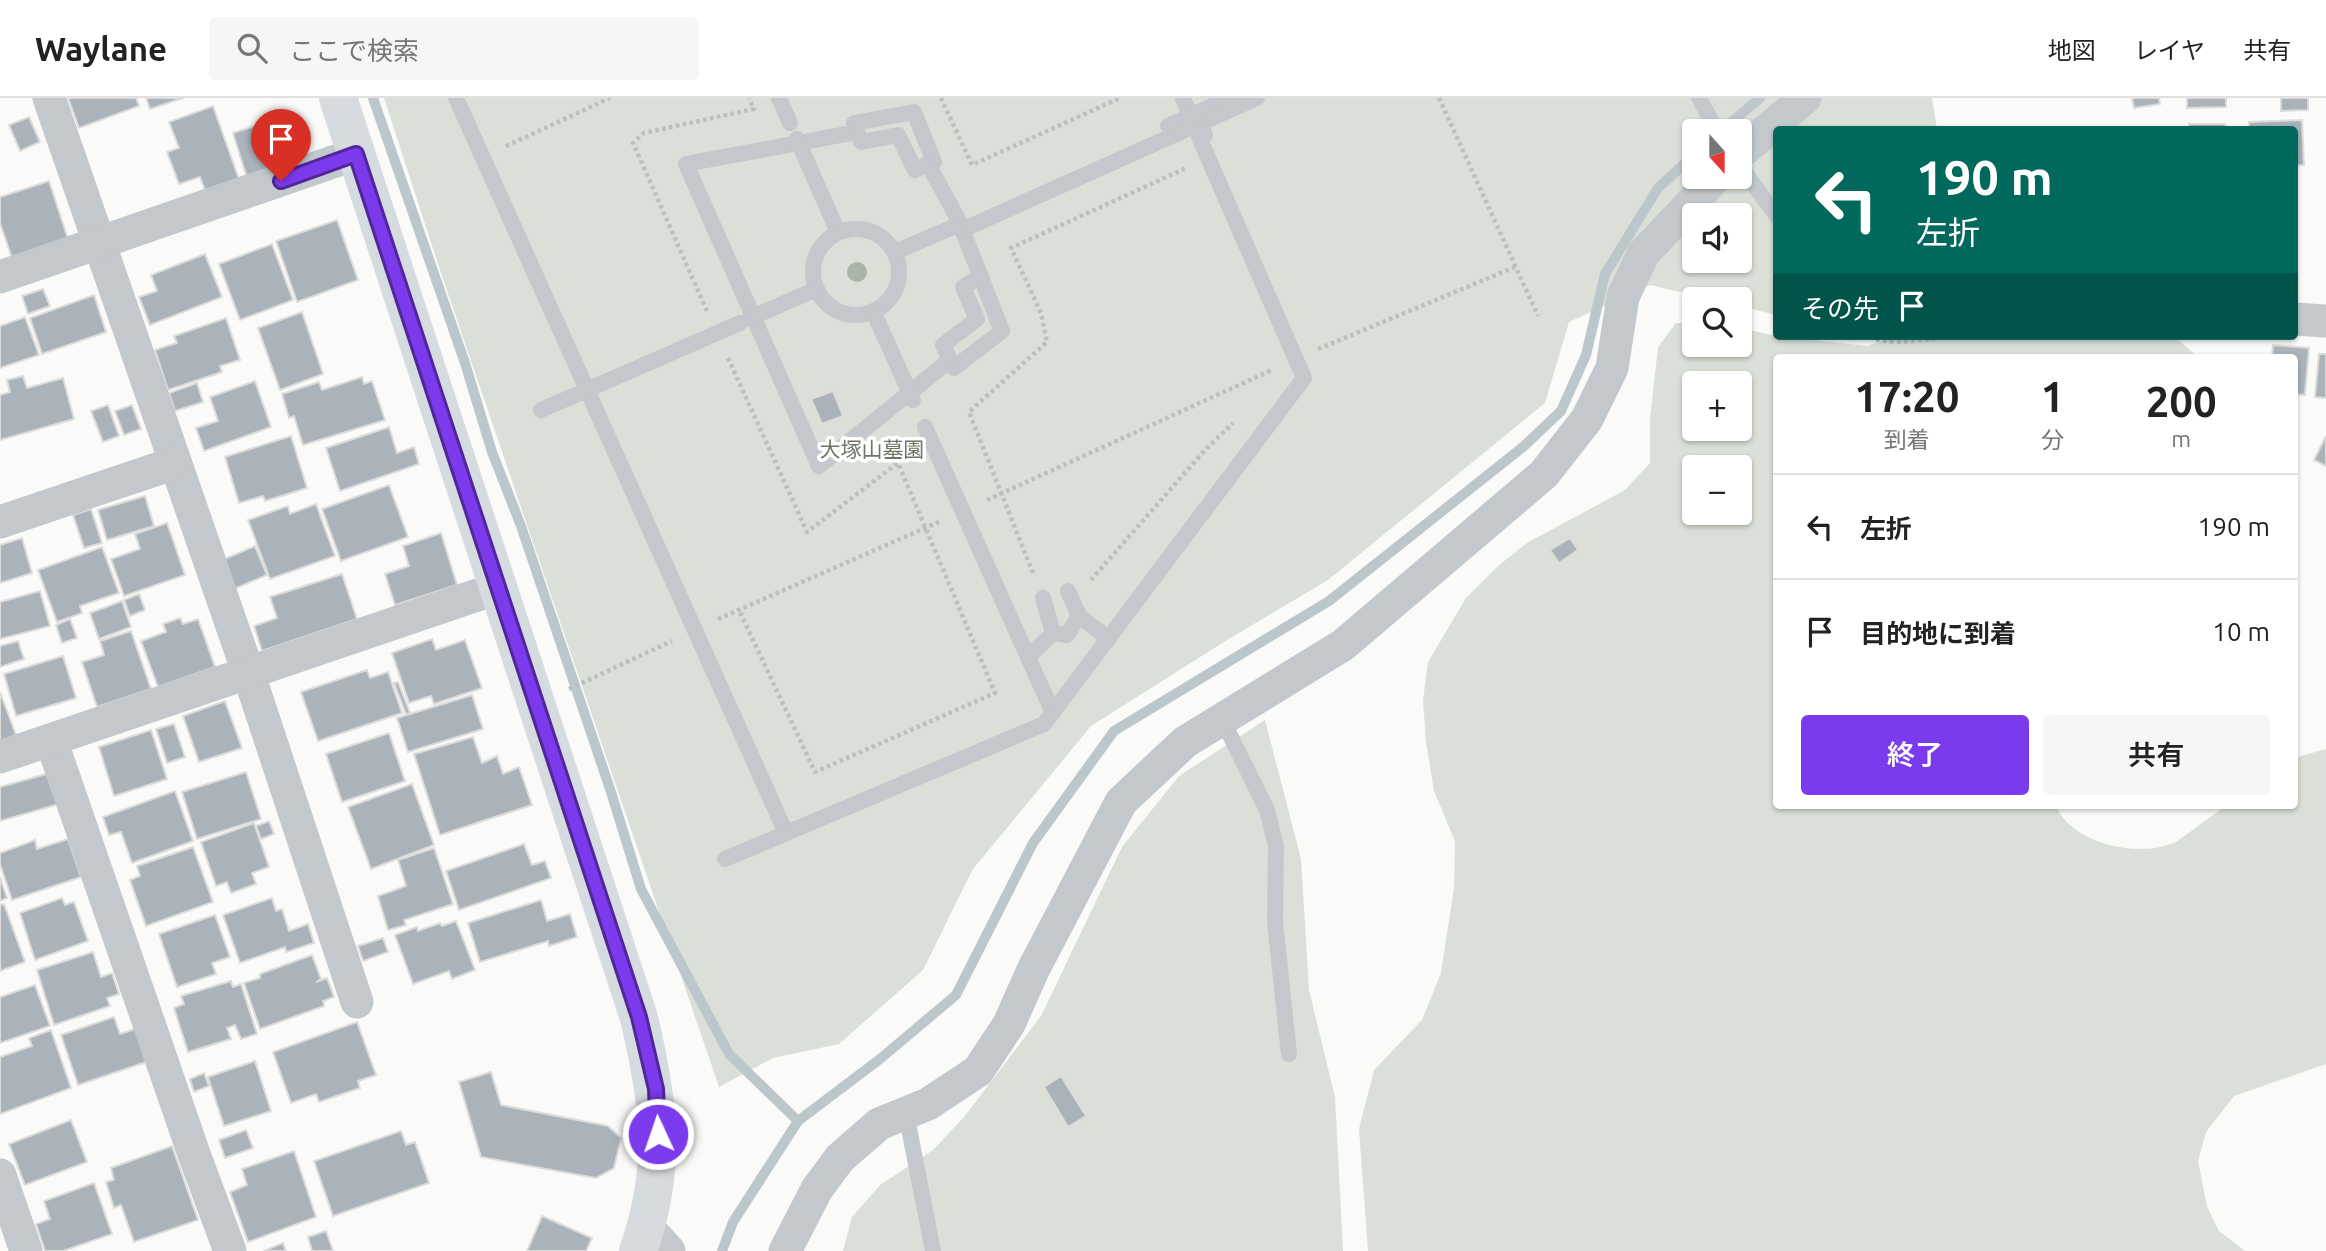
<!DOCTYPE html>
<html lang="ja">
<head>
<meta charset="utf-8">
<style>
	body { margin:0; font-family:Ubuntu,"Noto Sans JP",sans-serif; background:#f6f6f6; color:#222; height:100vh; display:flex; flex-direction:column; font-size:26px; white-space:nowrap }
	* { box-sizing:border-box; margin:0 }
	p { font-size:23px; color:#767676 }
	.icon { flex:none; width:38px; height:38px; fill:none; stroke:currentColor; stroke-width:2; stroke-linecap:round; stroke-linejoin:round }
	.map { position:relative; flex:1; overflow:hidden }
	.details { position:absolute; left:1773px; top:256px; width:525px; height:455px; display:flex; flex-direction:column; background:#fff; border-radius:7px; box-shadow:0 2px 5px #0004 }
	.details>* { flex:none }
	.top-card { position:absolute; left:1773px; top:28px; width:525px; height:214px; border-radius:7px; box-shadow:0 2px 5px #0004; background:#00695c; color:#fff; overflow:hidden }
	.needle { width:46px; rotate:159deg }
	.tools { position:absolute; left:1682px; top:21px; display:grid; gap:14px }
	.tools a { display:grid; place-items:center; width:70px; height:70px; border-radius:7px; background:#fff; box-shadow:0 2px 5px #0004; font-size:35px }
	.pin { position:absolute; display:grid; place-items:center; width:60px; height:60px; color:#fff; margin:-72px -30px; border-radius:50% 50% 50% 0; rotate:-45deg; box-shadow:0 0 7px #0007 }
	.pin .icon { rotate:45deg }
	.me { position:absolute; width:77px; margin:-38px; rotate:357deg; stroke-linejoin:round; filter:drop-shadow(0 0 5px #0008) }
	.turn { display:flex; align-items:center; gap:24px; height:147px; padding:0 28px; font-size:32px }
	.turn .icon { width:91px; height:91px; stroke-width:2.5 }
	.turn b { display:block; font-size:49px; line-height:60px }
	.then { display:flex; align-items:center; height:66px; padding:0 28px; background:#0003; gap:14px; font-size:26px }
	.eta { display:flex; justify-content:space-evenly; align-items:center; height:119px; text-align:center }
	.eta b { font-size:42px; font-weight:600; line-height:49px }
	.button { display:flex; gap:14px; margin-top:auto; padding:14px 28px }
	.button a { flex:1; height:80px; border-radius:7px; background:#7c3aed; color:#fff; font-size:28px; font-weight:600; line-height:80px; text-align:center }
	.button a+a { background:#f6f6f6; color:#222 }
	ul { padding:0; list-style:none }
	li { display:flex; align-items:center; gap:21px; height:105px; padding:0 28px; border-top:2px solid #e0e0e0 }
	li div { flex:1 }
	li b { display:block; font-size:26px }
	li em { font-style:normal }
	header { display:flex; align-items:center; gap:42px; box-sizing:border-box; height:98px; padding:0 35px; background:#fff; border-bottom:2px solid #e0e0e0 }
	header strong { font-size:33px }
	nav { display:flex; gap:38px; margin-inline-start:auto; font-size:24px }
	.search { width:490px; height:63px; background:#f6f6f6; display:flex; align-items:center; gap:18px; box-sizing:border-box; padding:0 24px; border-radius:7px; color:#767676; font-size:26px }
	.map>svg:first-child { display:block }
	.green { fill:#dadfd7; fill-rule:evenodd }
	.lines { fill:none; stroke-linecap:round; stroke-linejoin:round }
	.stream { stroke:#bbc7cb; stroke-width:10 }
	.building { fill:#aab3b9; stroke:#dcdcda; stroke-width:2 }
	.path { stroke:#bbbfc2; stroke-width:4.5; stroke-dasharray:3.5 3.5; stroke-linecap:butt }
	.lane { stroke:#c3c8cc; stroke-width:16 }
	.street { stroke:#c3c8cc; stroke-width:33 }
	.secondary { stroke:#d6dbdf; stroke-width:38 }
	.tree { fill:#aab4a7 }
	.route-casing { stroke:#51269a; stroke-width:18 }
	.route { stroke:#7c3aed; stroke-width:12 }
	.labels { text-anchor:middle; stroke-width:7; stroke-linejoin:round; paint-order:stroke }
	.park-label { font-size:21px; fill:#687a64; stroke:#fff }
</style>
</head>
<body>
<header>
<strong>Waylane</strong>
<div class="search"><svg class="icon" aria-label="search" viewBox="0 0 24 24"><circle cx="10" cy="10" r="6"/><path d="M15 15l6 6"/></svg>ここで検索</div>
<nav><a>地図</a><a>レイヤ</a><a>共有</a></nav>
</header>
<div class="map">
<svg width="2326" height="1153" viewBox="0 0 2326 1153">
	<rect width="100%" height="100%" fill="#fafaf8"/>
	<g class="green">
		<path d="M384,0H1932L1937,31L1776,32V217L1740,208V201H1711L1650,187L1569,224L1545,305L1328,482L1227,542L1091,628L973,771L923,872L839,946L773,960L719,989L441,175ZM1694,33H1740V79H1694ZM1694,117H1740V163H1694Z"/>
		<path d="M1676,225H1694V247H1740V230L1776,238L1867,248L1898,238H2174L2198,259H1776V707H2056C2070,746 2142,762 2177,743C2189,736 2221,709 2230,707C2249,703 2275,707 2294,707V660L2326,651V966L2234,998L2206,1034L2198,1063L2207,1108L2219,1133L2245,1153H1368L1359,1031L1374,972L1422,922L1441,875L1454,790L1455,743L1434,693L1426,644L1423,602L1428,564L1466,500L1498,468L1527,445L1625,392L1650,365V321L1658,249ZM1694,285H1740V331H1694ZM1694,369H1740V415H1694Z"/>
		<polygon points="1265,622 1301,761 1309,892 1335,999 1343,1153 843,1153 852,1119 880,1087 933,1052 964,1019 1041,918 1122,749 1179,678"/>
	</g>
	<g class="lines">
		<g class="stream">
			<polyline points="373,0 465,265 492,354 521,428 611,694 641,791 729,956 798,1023"/>
			<polyline points="1721,33 1760,0"/>
			<polyline points="722,1153 733,1124 798,1023 880,961 956,897 1033,745 1114,633 1329,503 1523,349 1561,313 1586,257 1605,176 1658,90 1694,57"/>
		</g>
	</g>
	<g class="building">
		<polygon points="68,0 136,0 139,8 79,30"/>
		<polygon points="146,0 183,0 150,11"/>
		<polygon points="2132,0 2159,0 2160,6 2134,10"/>
		<polygon points="2187,0 2226,0 2226,9 2187,10"/>
		<polygon points="2281,0 2308,0 2308,12 2281,13"/>
		<polygon points="213,8 240,84 206,95 200,79 179,86 167,54 179,50 169,24"/>
		<polygon points="29,19 40,44 20,53 9,27"/>
		<polygon points="276,21 279,30 292,26 304,62 247,80 233,35"/>
		<polygon points="2302,22 2304,67 2294,67 2294,32 2249,32 2249,24"/>
		<rect x="2189" y="26" width="36" height="6"/>
		<polygon points="49,83 68,141 12,160 0,125 0,99"/>
		<polygon points="337,122 358,182 297,204 276,143"/>
		<polygon points="272,146 293,202 240,222 219,166"/>
		<polygon points="205,156 222,199 150,227 139,199 157,193 151,177"/>
		<polygon points="43,191 50,208 28,216 22,198"/>
		<polygon points="94,197 106,234 42,256 30,220"/>
		<polygon points="302,214 323,276 280,292 258,230"/>
		<polygon points="25,219 39,257 0,270 0,228"/>
		<polygon points="226,220 240,262 220,268 222,274 168,292 155,252 177,245 174,238"/>
		<polygon points="2273,247 2309,250 2305,297 2294,296 2294,259 2272,259"/>
		<polygon points="2319,256 2326,256 2326,300 2315,299"/>
		<polygon points="23,278 27,290 63,280 74,321 0,342 0,297 10,294 7,282"/>
		<polygon points="362,279 364,286 372,283 385,322 303,347 294,318 289,320 282,296 319,284 322,292"/>
		<polygon points="255,283 271,329 204,353 196,330 218,323 210,299"/>
		<polygon points="197,285 203,304 175,313 169,295"/>
		<polygon points="833,293 843,318 822,326 811,301"/>
		<polygon points="108,307 119,338 103,344 91,313"/>
		<polygon points="132,307 141,331 124,337 115,313"/>
		<polygon points="389,329 397,355 414,349 419,366 340,393 326,350"/>
		<polygon points="291,338 307,390 265,403 263,398 239,405 225,359"/>
		<polygon points="2326,338 2326,368 2314,362"/>
		<polygon points="389,387 408,439 341,463 322,411"/>
		<polygon points="145,398 154,428 107,442 98,412"/>
		<polygon points="316,406 335,458 270,481 248,422 288,408 290,416"/>
		<polygon points="91,411 102,445 84,450 73,417"/>
		<polygon points="167,425 185,477 124,498 111,461 140,451 135,436"/>
		<polygon points="441,435 457,487 395,507 385,476 409,468 403,448"/>
		<polygon points="22,440 32,475 0,485 0,447"/>
		<polygon points="1570,440 1578,452 1559,465 1550,452"/>
		<polygon points="255,448 267,477 234,491 222,462"/>
		<polygon points="102,449 119,495 80,508 82,515 57,524 38,472"/>
		<polygon points="342,476 357,521 262,553 254,528 277,520 270,499"/>
		<polygon points="40,493 50,528 0,541 0,504"/>
		<polygon points="139,496 145,512 130,518 124,502"/>
		<polygon points="122,503 131,529 99,541 90,515"/>
		<polygon points="180,520 183,526 198,521 215,569 158,589 141,543 166,534 163,526"/>
		<polygon points="70,521 77,540 62,545 56,527"/>
		<polygon points="131,533 151,591 97,609 82,564 104,557 100,543"/>
		<polygon points="432,541 436,552 465,542 482,590 434,606 431,598 409,605 392,555"/>
		<polygon points="18,543 24,561 0,569 0,548"/>
		<polygon points="63,558 76,600 16,618 4,576"/>
		<polygon points="367,572 370,580 388,574 402,615 318,643 301,594"/>
		<polygon points="398,584 410,615 406,616 394,585"/>
		<polygon points="0,594 16,637 0,643"/>
		<polygon points="472,597 483,631 408,654 397,620"/>
		<polygon points="225,603 242,650 199,664 183,618"/>
		<polygon points="174,626 185,659 167,665 156,631"/>
		<polygon points="151,632 167,681 114,698 99,649"/>
		<polygon points="389,635 405,683 342,704 326,656"/>
		<polygon points="473,639 482,665 497,658 503,676 519,669 532,707 440,737 414,656"/>
		<polygon points="246,674 261,721 197,741 182,694"/>
		<polygon points="50,675 59,706 0,723 0,689"/>
		<polygon points="412,686 434,747 371,771 348,709"/>
		<polygon points="175,693 193,743 132,765 121,734 109,737 103,719"/>
		<polygon points="269,723 274,736 261,741 256,728"/>
		<polygon points="254,725 269,769 252,775 256,786 231,795 227,784 216,788 201,744"/>
		<polygon points="68,741 81,779 12,802 0,766 0,755 35,742 37,751"/>
		<polygon points="524,746 532,767 545,763 551,780 459,812 446,773"/>
		<polygon points="193,749 213,804 146,828 130,782 140,778 137,768"/>
		<polygon points="434,750 453,806 404,822 406,827 388,832 378,798 406,788 398,762"/>
		<polygon points="0,779 7,800 0,803"/>
		<polygon points="62,800 65,807 74,804 88,843 35,862 20,815"/>
		<polygon points="272,800 276,813 282,811 289,833 308,826 314,845 286,854 285,849 240,865 223,817"/>
		<polygon points="541,802 547,823 570,816 577,839 549,848 548,843 480,864 468,825"/>
		<polygon points="4,806 25,864 0,873 0,807"/>
		<polygon points="215,817 230,859 212,865 216,876 177,889 159,836"/>
		<polygon points="456,823 475,872 452,881 449,873 413,886 395,837 417,829 418,833 440,825 442,828"/>
		<polygon points="383,840 388,854 363,863 358,848"/>
		<polygon points="93,854 101,879 112,875 119,896 107,900 110,908 54,927 37,872"/>
		<polygon points="312,857 321,881 316,884 327,880 334,899 323,903 324,908 260,931 244,885 260,880 260,876"/>
		<polygon points="231,883 233,889 241,886 257,936 241,941 235,927 227,930 231,941 188,954 174,910 184,906 181,898"/>
		<polygon points="35,887 50,928 0,945 0,899"/>
		<polygon points="114,919 120,936 135,931 146,964 78,987 61,937"/>
		<polygon points="357,924 376,977 358,983 360,990 319,1004 316,996 291,1005 273,954"/>
		<polygon points="51,932 71,990 0,1016 0,959 32,948 29,940"/>
		<polygon points="255,963 271,1013 224,1028 208,979"/>
		<polygon points="491,974 501,1007 608,1028 621,1040 614,1070 596,1080 481,1059 459,984"/>
		<polygon points="204,975 209,988 194,994 190,981"/>
		<polygon points="1061,978 1086,1018 1068,1029 1044,989"/>
		<polygon points="71,1022 87,1064 25,1087 9,1046"/>
		<polygon points="246,1032 253,1050 225,1060 219,1042"/>
		<polygon points="401,1033 406,1047 415,1044 429,1085 333,1118 314,1063"/>
		<polygon points="172,1048 198,1122 134,1144 121,1107 114,1110 106,1084 114,1082 111,1070"/>
		<polygon points="294,1053 316,1119 248,1144 230,1094 247,1087 242,1071"/>
		<polygon points="94,1085 112,1136 63,1153 45,1153 36,1126 50,1121 44,1103"/>
		<polygon points="542,1118 592,1140 586,1153 527,1153"/>
		<polygon points="326,1133 333,1153 312,1153 308,1139"/>
		<polygon points="283,1145 286,1153 264,1153"/>
	</g>
	<g class="lines">
		<g class="path">
			<polyline points="941,0 972,67 1120,0"/>
			<polyline points="1439,0 1538,218"/>
			<polyline points="506,48 610,0"/>
			<polyline points="707,213 633,45 644,35 754,11 749,0"/>
			<path d="M1870,238C1885,249 1932,241 1949,238"/>
			<polyline points="2095,238 2113,238"/>
			<polyline points="1318,251 1515,169"/>
			<polyline points="728,260 807,434 898,365 995,595 815,674 739,512"/>
			<polyline points="987,402 1272,272"/>
			<polyline points="1033,475 969,314 1047,244 1041,215 1011,150 1186,70"/>
			<polyline points="1091,482 1205,352 1233,325"/>
			<polyline points="718,521 941,423"/>
			<polyline points="569,591 672,543"/>
		</g>
		<g class="lane">
			<polyline points="456,0 786,735"/>
			<polyline points="779,0 790,25"/>
			<polyline points="1183,0 1187,10"/>
			<polyline points="1699,0 1717,33"/>
			<polygon points="914,14 934,64 928,66 958,121 1002,233 954,270 950,262 819,368 686,66 857,34 854,25"/>
			<polyline points="1168,28 1229,0"/>
			<polyline points="857,34 861,44 898,37 915,72 928,66"/>
			<polyline points="797,41 838,134"/>
			<polyline points="1740,68 1776,117"/>
			<circle cx="856" cy="174" r="43"/>
			<polyline points="962,132 1257,0"/>
			<polyline points="895,154 960,126"/>
			<polyline points="873,213 913,302"/>
			<polyline points="750,220 817,191"/>
			<polyline points="950,262 943,247 977,221 963,189 981,178"/>
			<polyline points="541,312 740,225"/>
			<polyline points="925,329 1053,615"/>
			<polyline points="1068,493 1079,518"/>
			<polyline points="1043,500 1053,535"/>
			<polyline points="1028,559 1053,535 1067,537 1079,518 1109,541"/>
			<polyline points="1222,621 1267,712 1276,748 1275,824 1289,956"/>
			<polyline points="725,761 1044,626 1304,280 1199,39 1205,37 1200,25"/>
			<polyline points="906,1015 933,1153"/>
		</g>
		<g class="street">
			<polyline points="49,0 248,574 357,904"/>
			<polyline points="1740,55 1805,0"/>
			<polyline points="0,179 356,56"/>
			<polyline points="2294,221 2326,223"/>
			<polyline points="0,424 175,365"/>
			<polyline points="51,642 194,1056 230,1153"/>
			<polyline points="0,659 498,490"/>
			<polyline points="0,1077 26,1153"/>
			<polyline points="647,1129 669,1153"/>
			<polyline points="785,1153 817,1091 840,1060 879,1026 928,1006 978,973 1009,926 1034,870 1121,704 1185,644 1343,547 1544,376 1587,321 1612,270 1623,199 1643,156 1716,79"/>
		</g>
		<path class="secondary" d="M338,0L639,920C659,1005 668,1068 638,1153"/>
	</g>
	<circle class="tree" cx="857" cy="174" r="10"/>
	<g class="lines">
		<g class="route-casing">
			<polyline id="route" points="281,83 356,56 639,919 656,991 658,1036"/>
		</g>
		<use href="#route" class="route"/>
	</g>
	<g class="labels">
		<g class="park-label">
			<text x="872" y="359">大塚山墓園</text>
		</g>
	</g>
</svg>
<div class="tools">
<a><svg class="needle" viewBox="-14 -14 28 28"><path d="M0-13l5 13h-10z" fill="#e53935"/><path d="M0 13l5-13h-10z" fill="#767676"/></svg></a>
<a><svg class="icon" aria-label="sound" viewBox="0 0 24 24"><path d="M4 9h4l5-4v14l-5-4H4zM17 9q2 3 0 6"/></svg></a>
<a><svg class="icon" aria-label="search" viewBox="0 0 24 24"><circle cx="10" cy="10" r="6"/><path d="M15 15l6 6"/></svg></a>
<a>+</a>
<a>−</a>
</div>
<div class="pin" style="left:281px;top:83px;background:#d93025"><svg class="icon" aria-label="arrive" viewBox="0 0 24 24"><path d="M6 21V4h12l-3 4 3 4H6"/></svg></div>
<svg class="me" style="left:658px;top:1036px" viewBox="-20 -20 40 40"><circle r="17" fill="#7c3aed" stroke="#fff" stroke-width="3"/><path d="M0-11L8 9 0 5-8 9z" fill="#fff"/></svg>
<div class="top-card">
<div class="turn"><svg class="icon" aria-label="left" viewBox="0 0 24 24"><path d="M17 20v-9H6M10 6l-5 5 5 5"/></svg><div><b>190 m</b>左折</div></div>
<div class="then">その先<svg class="icon" aria-label="arrive" viewBox="0 0 24 24"><path d="M6 21V4h12l-3 4 3 4H6"/></svg></div>
</div>
<section class="details">
<div class="eta">
<div><b>17:20</b><p>到着</p></div>
<div><b>1</b><p>分</p></div>
<div><b>200</b><p>m</p></div>
</div>
<ul>
<li><svg class="icon" aria-label="left" viewBox="0 0 24 24"><path d="M17 20v-9H6M10 6l-5 5 5 5"/></svg><div><b>左折</b></div><em>190 m</em></li>
<li><svg class="icon" aria-label="arrive" viewBox="0 0 24 24"><path d="M6 21V4h12l-3 4 3 4H6"/></svg><div><b>目的地に到着</b></div><em>10 m</em></li>
</ul>
<div class="button"><a>終了</a><a>共有</a></div>
</section>
</div>
</body>
</html>
